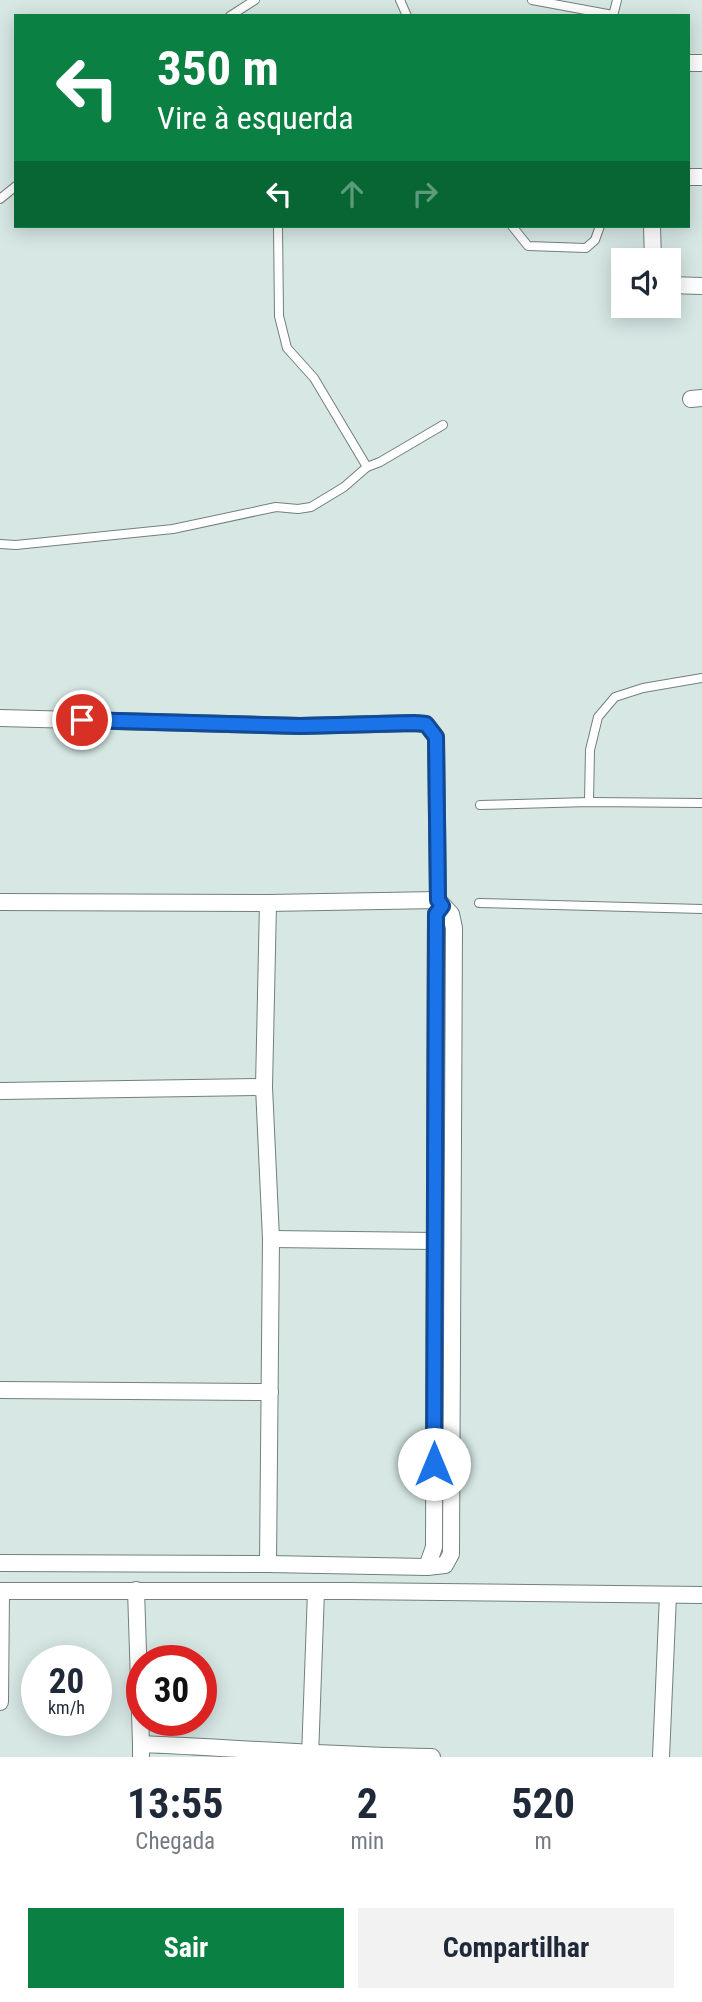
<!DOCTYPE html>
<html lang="pt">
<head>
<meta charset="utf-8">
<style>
	body { margin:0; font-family:"Roboto Condensed",sans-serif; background:#f2f2f3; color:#1f2937; height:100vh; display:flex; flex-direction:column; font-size:26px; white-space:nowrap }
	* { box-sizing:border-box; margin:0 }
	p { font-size:23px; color:#747a83 }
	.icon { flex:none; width:38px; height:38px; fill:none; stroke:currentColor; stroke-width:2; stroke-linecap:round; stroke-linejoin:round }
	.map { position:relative; height:1757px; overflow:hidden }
	.side { display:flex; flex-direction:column; background:#fff; flex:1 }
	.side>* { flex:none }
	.banner { position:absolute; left:14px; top:14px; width:676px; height:214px; border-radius:0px; box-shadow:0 4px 18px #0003; background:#0b8043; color:#fff; overflow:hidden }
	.tools { position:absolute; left:611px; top:248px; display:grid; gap:14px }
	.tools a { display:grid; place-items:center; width:70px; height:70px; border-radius:0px; background:#fff; box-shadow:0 4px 18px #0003; font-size:35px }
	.speed { position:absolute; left:21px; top:1645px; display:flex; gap:14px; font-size:35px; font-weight:700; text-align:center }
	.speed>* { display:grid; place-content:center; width:91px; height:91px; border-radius:50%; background:#fff; box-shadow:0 4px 18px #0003; line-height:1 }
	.speed small { font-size:18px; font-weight:400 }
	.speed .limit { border:10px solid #d22; background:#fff; color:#111 }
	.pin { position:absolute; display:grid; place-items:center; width:60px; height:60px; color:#fff; margin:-30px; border:4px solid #fff; border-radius:50%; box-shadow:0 2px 7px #0007 }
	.me { position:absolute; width:77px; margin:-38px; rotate:0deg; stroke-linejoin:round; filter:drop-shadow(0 0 5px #0008) }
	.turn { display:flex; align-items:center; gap:24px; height:147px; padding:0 28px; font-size:32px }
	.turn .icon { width:91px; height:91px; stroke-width:2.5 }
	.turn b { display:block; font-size:49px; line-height:60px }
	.lanes { display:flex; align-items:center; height:66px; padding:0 28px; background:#0003; justify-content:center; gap:35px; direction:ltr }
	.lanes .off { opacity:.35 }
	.eta { display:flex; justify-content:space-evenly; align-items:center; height:119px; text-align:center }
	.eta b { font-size:42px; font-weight:700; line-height:49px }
	.primary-button { display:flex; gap:14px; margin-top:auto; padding:14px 28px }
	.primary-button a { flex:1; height:80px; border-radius:0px; background:#0b8043; color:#fff; font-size:28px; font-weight:700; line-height:80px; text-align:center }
	.primary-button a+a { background:#f2f2f3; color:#1f2937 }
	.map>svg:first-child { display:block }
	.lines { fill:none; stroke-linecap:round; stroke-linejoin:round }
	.lane-casing { stroke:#72807e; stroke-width:10 }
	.street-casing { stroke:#72807e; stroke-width:18 }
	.lane { stroke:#fff; stroke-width:8 }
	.street { stroke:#fff; stroke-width:16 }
	.route-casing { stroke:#114b97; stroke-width:18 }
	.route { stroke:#1a73e8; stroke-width:12 }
</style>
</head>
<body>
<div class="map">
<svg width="702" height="1757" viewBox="0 0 702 1757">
	<rect width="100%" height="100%" fill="#d6e7e4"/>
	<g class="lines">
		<g class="lane-casing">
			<g id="lane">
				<polyline points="400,0 407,16"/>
				<polyline points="532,0 613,15"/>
				<polyline points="230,16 255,0"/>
				<polyline points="613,16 617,0"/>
				<polyline points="0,199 16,186"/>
				<polyline points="278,226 279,316 287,348 314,378 367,467 380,462 443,425"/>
				<polyline points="512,226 528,246 586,248 595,240 600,226"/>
				<polyline points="0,544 16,545 173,529 276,507 298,509 311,507 344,487 367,467"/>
				<polyline points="589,802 590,750 598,717 615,697 643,688 702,678"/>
				<polyline points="480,805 589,802 702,803"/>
				<polyline points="479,903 702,909"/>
			</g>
		</g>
		<g class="street-casing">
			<g id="street">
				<polyline points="688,63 702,63"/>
				<polyline points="688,177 702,177"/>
				<polyline points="652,226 653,261"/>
				<polyline points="668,285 702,286"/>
				<polyline points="691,399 702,398"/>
				<polyline points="0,718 300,726 414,723 426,724 436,737 438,900"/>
				<polyline points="0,902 268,903 438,900 451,914 454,928 451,1554 445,1565 427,1567 268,1564 0,1563"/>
				<polyline points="0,1091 264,1087"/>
				<polyline points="271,1239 435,1241"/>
				<polyline points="0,1390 270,1392"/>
				<polyline points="268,1564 271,1239 264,1087 268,903"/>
				<polyline points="427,1567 434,1547 436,913 442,906"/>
				<polyline points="136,1590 141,1744"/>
				<polyline points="0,1591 349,1591 702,1595"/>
				<polyline points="0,1702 1,1591"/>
				<path d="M141,1757V1744C238,1748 335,1756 432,1757"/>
				<polyline points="310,1757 316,1591"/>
				<polyline points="661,1757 668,1595"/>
			</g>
		</g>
		<use href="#lane" class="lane"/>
		<use href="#street" class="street"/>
	</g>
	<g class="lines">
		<g class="route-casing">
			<polyline id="route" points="82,720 300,726 414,723 426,724 436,737 438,900 442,906 436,914 434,1464"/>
		</g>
		<use href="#route" class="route"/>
	</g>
</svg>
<div class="tools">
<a><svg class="icon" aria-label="sound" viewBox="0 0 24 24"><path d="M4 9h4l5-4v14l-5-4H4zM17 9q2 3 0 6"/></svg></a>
</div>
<div class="speed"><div>20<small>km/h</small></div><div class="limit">30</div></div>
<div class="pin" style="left:82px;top:720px;background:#d93025"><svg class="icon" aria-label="arrive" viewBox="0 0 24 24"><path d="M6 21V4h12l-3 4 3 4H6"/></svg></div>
<svg class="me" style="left:434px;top:1464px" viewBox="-20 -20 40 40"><circle r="19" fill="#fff"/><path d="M0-13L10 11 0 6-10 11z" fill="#1a73e8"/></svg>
<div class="banner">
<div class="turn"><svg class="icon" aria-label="left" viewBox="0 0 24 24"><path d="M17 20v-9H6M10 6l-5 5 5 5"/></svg><div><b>350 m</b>Vire à esquerda</div></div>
<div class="lanes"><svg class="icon" aria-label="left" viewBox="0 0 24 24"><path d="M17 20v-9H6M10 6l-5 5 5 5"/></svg><svg class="icon off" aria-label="ahead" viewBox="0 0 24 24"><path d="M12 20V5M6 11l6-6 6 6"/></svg><svg class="icon off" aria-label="right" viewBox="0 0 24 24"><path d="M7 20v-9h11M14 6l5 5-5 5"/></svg></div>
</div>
</div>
<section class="side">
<div class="eta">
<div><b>13:55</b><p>Chegada</p></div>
<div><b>2</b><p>min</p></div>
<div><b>520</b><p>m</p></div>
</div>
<div class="primary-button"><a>Sair</a><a>Compartilhar</a></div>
</section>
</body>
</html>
